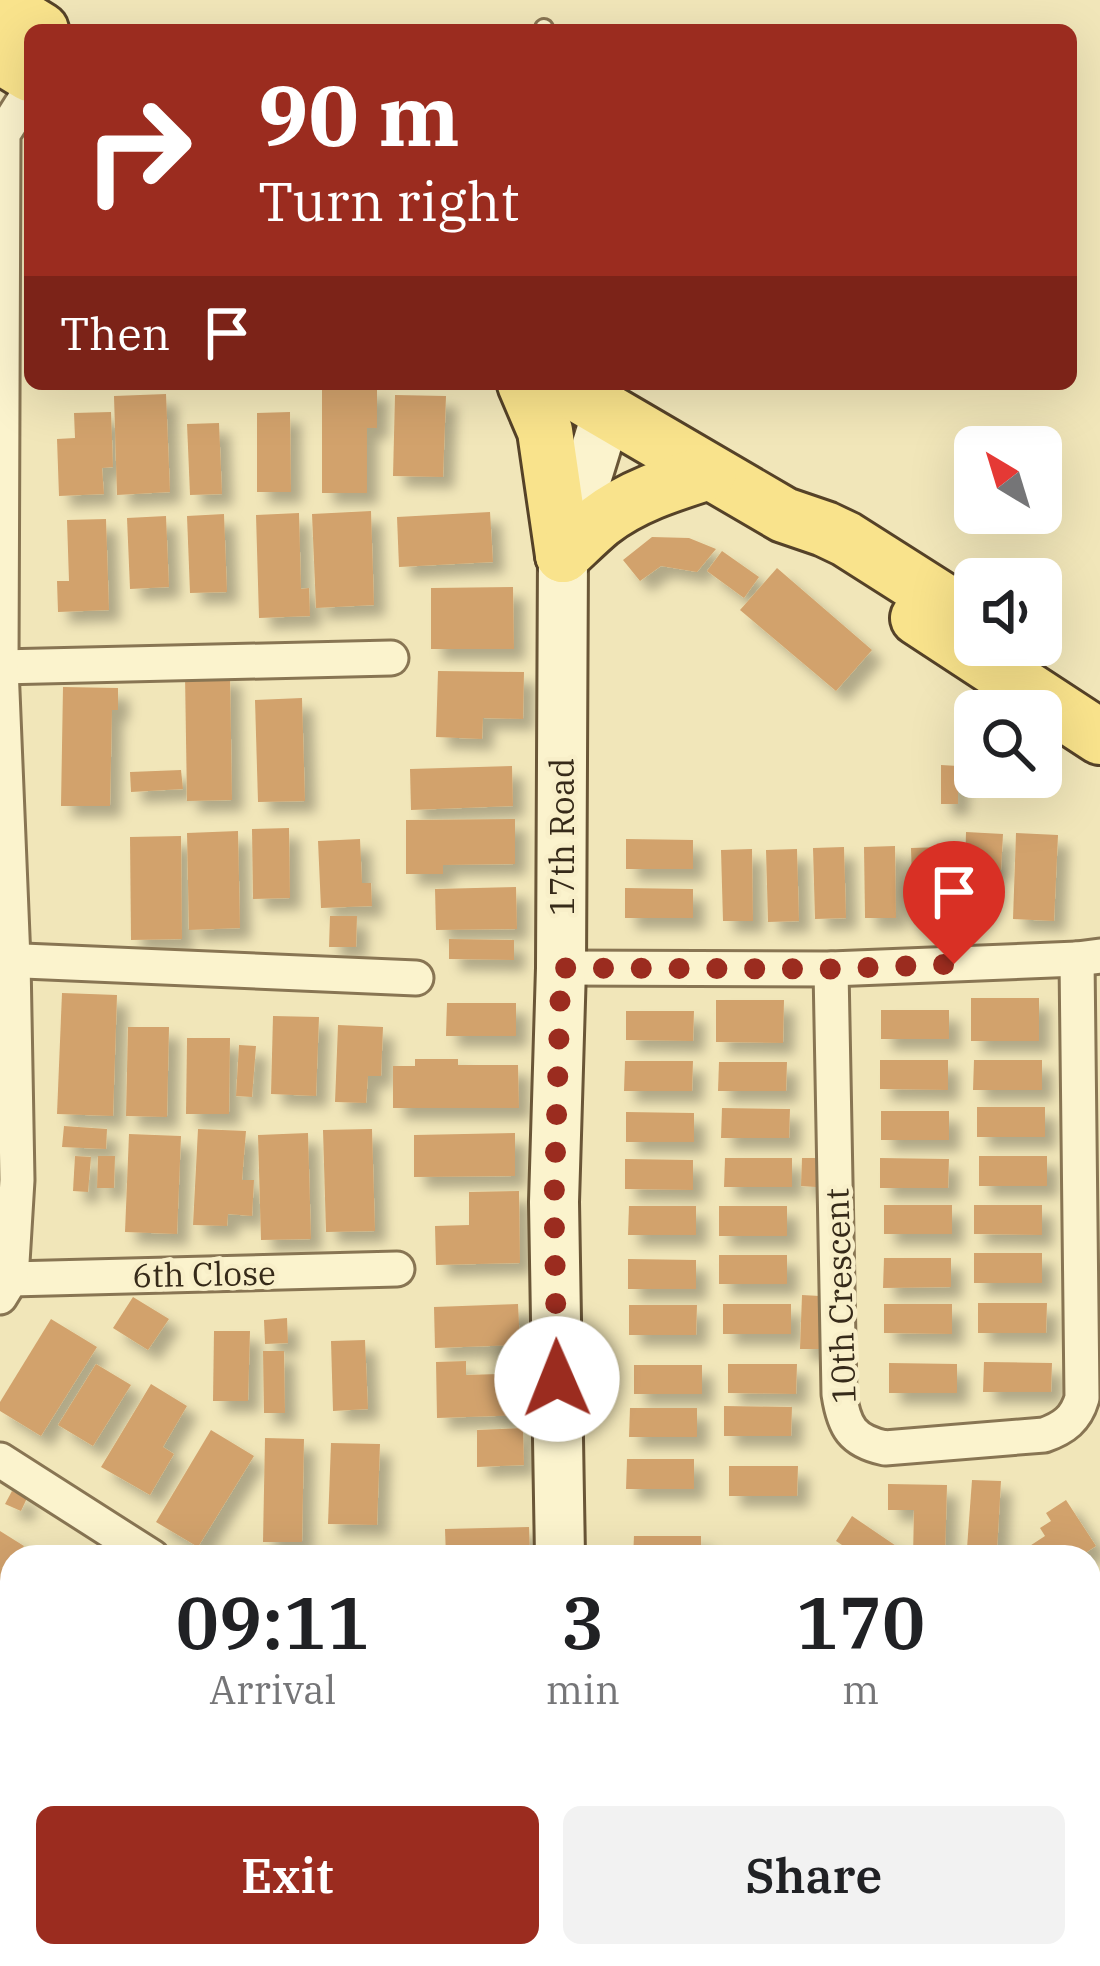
<!DOCTYPE html>
<html lang="en">
<head>
<meta charset="utf-8">
<style>
	body { margin:0; font-family:"IBM Plex Serif",serif; background:#f2f2f2; color:#202124; height:100vh; display:flex; flex-direction:column; font-size:45px; white-space:nowrap }
	* { box-sizing:border-box; margin:0 }
	p { font-size:39px; color:#757577 }
	.icon { flex:none; width:66px; height:66px; fill:none; stroke:currentColor; stroke-width:2; stroke-linecap:round; stroke-linejoin:round }
	.map { position:relative; flex:1; overflow:hidden }
	.side { position:absolute; left:0px; top:1545px; width:1101px; height:423px; display:flex; flex-direction:column; background:#fff; border-radius:36px 36px 0 0; box-shadow:0 12px 48px #0002 }
	.side>* { flex:none }
	.top-card { position:absolute; left:24px; top:24px; width:1053px; height:366px; border-radius:18px; box-shadow:0 12px 48px #0002; background:#9b2c1f; color:#fff; overflow:hidden }
	.needle { width:78px; rotate:322deg }
	.tools { position:absolute; left:954px; top:426px; display:grid; gap:24px }
	.tools a { display:grid; place-items:center; width:108px; height:108px; border-radius:18px; background:#fff; box-shadow:0 12px 48px #0002; font-size:60px }
	.pin { position:absolute; display:grid; place-items:center; width:102px; height:102px; color:#fff; margin:-123px -51px; border-radius:50% 50% 50% 0; rotate:-45deg; box-shadow:0 0 12px #0007 }
	.pin .icon { rotate:45deg }
	.me { position:absolute; width:132px; margin:-66px; rotate:359deg; stroke-linejoin:round; filter:drop-shadow(0 0 9px #0008) }
	.turn { display:flex; align-items:center; gap:42px; height:252px; padding:0 36px; font-size:54px }
	.turn .icon { width:156px; height:156px; stroke-width:2.5 }
	.turn b { display:block; font-size:84px; line-height:102px }
	.then { display:flex; align-items:center; height:114px; padding:0 36px; background:#0003; gap:24px; font-size:45px }
	.eta { display:flex; justify-content:space-evenly; align-items:center; height:204px; text-align:center }
	.eta b { font-size:72px; font-weight:600; line-height:84px }
	.primary-button { display:flex; gap:24px; margin-top:auto; padding:24px 36px }
	.primary-button a { flex:1; height:138px; border-radius:18px; background:#9b2c1f; color:#fff; font-size:48px; font-weight:600; line-height:138px; text-align:center }
	.primary-button a+a { background:#f2f2f2; color:#202124 }
	.map>svg:first-child { display:block }
	.building { fill:#d2a26c; filter:url(#shadow) }
	.lines { fill:none; stroke-linecap:round; stroke-linejoin:round }
	.lane-casing { stroke:#887553; stroke-width:22 }
	.street-casing { stroke:#887553; stroke-width:39 }
	.secondary-casing { stroke:#6a5637; stroke-width:54 }
	.primary-casing { stroke:#554228; stroke-width:60 }
	.lane { stroke:#fbf3cd; stroke-width:16 }
	.street { stroke:#fbf3cd; stroke-width:33 }
	.secondary { stroke:#fbf3cd; stroke-width:48 }
	.primary { stroke:#f9e38c; stroke-width:54 }
	.route { stroke:#9b2c1f; stroke-width:21; stroke-dasharray:0 37.8 }
	.labels { text-anchor:middle; stroke-width:9; stroke-linejoin:round; paint-order:stroke }
	.street-label { font-size:33px; fill:#362a19; stroke:#f8efc9 }
</style>
</head>
<body>
<div class="map">
<svg width="1100" height="1966" viewBox="0 0 1100 1966">
	<defs>
		<filter id="shadow"><feDropShadow dx="11" dy="11" stdDeviation="6" flood-color="#0004"/></filter>
	</defs>
	<rect width="100%" height="100%" fill="#f1e6b9"/>
	<g class="building">
		<polygon points="377,388 377,428 367,428 367,493 322,493 322,389"/>
		<polygon points="166,394 170,492 117,495 114,396"/>
		<polygon points="395,395 446,396 443,477 393,476"/>
		<polygon points="111,412 113,467 102,468 104,494 59,496 57,439 75,438 74,413"/>
		<polygon points="290,412 291,492 257,492 257,413"/>
		<polygon points="219,423 222,494 190,495 187,424"/>
		<polygon points="371,511 374,605 316,608 312,514"/>
		<polygon points="490,512 493,562 399,567 397,517"/>
		<polygon points="299,513 301,589 309,588 310,616 259,618 256,515"/>
		<polygon points="224,514 227,592 190,593 187,516"/>
		<polygon points="166,516 169,587 130,589 127,518"/>
		<polygon points="106,519 109,610 58,612 57,581 69,581 67,520"/>
		<polygon points="652,537 689,538 716,549 697,572 661,566 640,581 623,560"/>
		<polygon points="722,551 759,577 744,598 707,571"/>
		<polygon points="777,568 872,650 836,691 740,610"/>
		<polygon points="513,587 514,649 431,649 431,588"/>
		<polygon points="438,671 524,672 523,719 483,718 482,739 436,737"/>
		<polygon points="230,674 232,800 187,801 185,675"/>
		<polygon points="63,687 118,688 118,710 112,710 110,806 61,806"/>
		<polygon points="302,698 305,801 258,802 255,700"/>
		<polygon points="941,765 958,766 958,804 941,804"/>
		<polygon points="512,766 513,806 411,810 410,769"/>
		<polygon points="181,770 183,789 131,792 130,772"/>
		<polygon points="515,819 515,864 443,865 443,874 406,874 406,820"/>
		<polygon points="289,828 290,898 253,899 252,829"/>
		<polygon points="238,831 240,928 189,930 187,833"/>
		<polygon points="966,832 1003,834 1001,870 965,869"/>
		<polygon points="1016,833 1058,835 1054,921 1013,919"/>
		<polygon points="181,836 182,939 131,940 130,837"/>
		<polygon points="360,839 362,883 371,883 372,906 321,908 318,841"/>
		<polygon points="626,839 693,840 693,869 626,869"/>
		<polygon points="895,846 896,918 865,918 864,847"/>
		<polygon points="844,847 846,918 815,919 813,848"/>
		<polygon points="942,847 944,918 913,919 911,848"/>
		<polygon points="752,849 753,921 723,921 721,850"/>
		<polygon points="797,849 799,921 768,922 766,850"/>
		<polygon points="516,887 517,929 436,930 435,889"/>
		<polygon points="625,888 693,889 693,918 625,918"/>
		<polygon points="330,916 357,916 356,947 329,947"/>
		<polygon points="449,939 514,940 514,960 449,959"/>
		<polygon points="62,993 117,995 113,1116 57,1114"/>
		<rect x="971" y="998" width="68" height="43"/>
		<polygon points="716,1000 784,1000 783,1043 716,1042"/>
		<polygon points="447,1003 516,1003 516,1036 446,1036"/>
		<rect x="881" y="1010" width="68" height="29"/>
		<polygon points="626,1011 694,1011 693,1041 626,1040"/>
		<polygon points="273,1016 319,1017 316,1096 271,1094"/>
		<polygon points="338,1025 383,1027 381,1076 368,1076 366,1103 335,1102"/>
		<polygon points="128,1027 169,1027 167,1117 126,1116"/>
		<polygon points="187,1038 230,1038 229,1114 186,1114"/>
		<polygon points="239,1045 256,1046 252,1097 236,1096"/>
		<polygon points="415,1059 458,1059 458,1065 518,1065 519,1108 393,1108 393,1066 415,1066"/>
		<polygon points="880,1060 948,1060 948,1090 880,1089"/>
		<polygon points="974,1060 1042,1060 1042,1090 973,1090"/>
		<polygon points="625,1061 693,1061 692,1091 624,1091"/>
		<polygon points="719,1062 787,1062 786,1091 718,1091"/>
		<rect x="977" y="1107" width="68" height="30"/>
		<polygon points="722,1108 790,1109 789,1138 721,1138"/>
		<rect x="881" y="1111" width="68" height="29"/>
		<polygon points="626,1112 694,1113 694,1142 626,1142"/>
		<polygon points="64,1126 107,1129 106,1149 62,1147"/>
		<polygon points="198,1129 246,1131 242,1180 254,1180 252,1216 228,1214 227,1226 193,1225"/>
		<polygon points="372,1129 375,1231 326,1232 323,1130"/>
		<polygon points="308,1133 311,1239 261,1240 258,1135"/>
		<polygon points="515,1133 515,1176 414,1177 414,1135"/>
		<polygon points="129,1134 181,1136 177,1234 125,1232"/>
		<polygon points="75,1156 91,1157 88,1192 73,1191"/>
		<polygon points="98,1156 115,1156 114,1188 97,1188"/>
		<rect x="979" y="1156" width="68" height="30"/>
		<polygon points="725,1158 792,1158 792,1187 724,1187"/>
		<polygon points="802,1158 817,1158 816,1187 801,1186"/>
		<polygon points="880,1158 949,1159 948,1188 880,1188"/>
		<polygon points="625,1159 693,1160 693,1190 625,1189"/>
		<polygon points="519,1191 520,1263 436,1265 435,1226 469,1225 469,1192"/>
		<rect x="884" y="1205" width="68" height="29"/>
		<polygon points="974,1205 1042,1205 1042,1235 974,1234"/>
		<polygon points="629,1206 696,1206 696,1235 628,1235"/>
		<rect x="719" y="1206" width="68" height="30"/>
		<rect x="974" y="1253" width="68" height="30"/>
		<rect x="719" y="1255" width="68" height="29"/>
		<polygon points="884,1258 951,1258 951,1287 883,1288"/>
		<polygon points="628,1259 696,1260 696,1289 628,1289"/>
		<polygon points="802,1295 820,1296 819,1349 800,1349"/>
		<polygon points="133,1297 169,1319 148,1350 113,1328"/>
		<polygon points="978,1303 1047,1303 1046,1333 978,1333"/>
		<polygon points="518,1304 520,1345 435,1348 434,1307"/>
		<rect x="723" y="1304" width="68" height="30"/>
		<polygon points="884,1304 952,1304 952,1334 884,1333"/>
		<polygon points="629,1305 697,1305 696,1335 629,1335"/>
		<polygon points="287,1318 288,1343 265,1344 264,1320"/>
		<polygon points="51,1319 97,1347 41,1436 0,1411 0,1402"/>
		<polygon points="214,1331 250,1331 248,1401 213,1401"/>
		<polygon points="365,1340 368,1409 333,1411 331,1341"/>
		<polygon points="263,1351 284,1351 285,1413 264,1413"/>
		<polygon points="527,1359 528,1415 437,1418 436,1362 466,1361 466,1375 499,1374 499,1360"/>
		<polygon points="984,1362 1052,1363 1051,1392 983,1392"/>
		<polygon points="889,1363 957,1364 957,1393 889,1393"/>
		<polygon points="96,1364 131,1385 93,1446 58,1425"/>
		<polygon points="728,1364 797,1364 796,1394 728,1393"/>
		<rect x="634" y="1365" width="68" height="29"/>
		<polygon points="151,1384 187,1406 163,1447 174,1454 150,1495 101,1467"/>
		<polygon points="724,1406 792,1407 791,1436 724,1436"/>
		<polygon points="630,1408 697,1408 697,1437 629,1437"/>
		<polygon points="523,1428 524,1465 477,1467 477,1430"/>
		<polygon points="211,1430 254,1456 198,1547 156,1522"/>
		<polygon points="265,1438 304,1439 302,1542 263,1542"/>
		<polygon points="331,1443 380,1444 377,1525 328,1524"/>
		<polygon points="627,1459 694,1459 694,1489 626,1489"/>
		<polygon points="729,1466 798,1466 797,1496 729,1496"/>
		<polygon points="972,1480 1001,1481 997,1550 967,1548"/>
		<polygon points="888,1484 947,1485 945,1557 913,1557 914,1510 888,1510"/>
		<polygon points="12,1491 27,1498 21,1511 5,1504"/>
		<polygon points="1066,1500 1096,1546 1079,1557 1021,1557 1019,1553 1045,1536 1040,1528 1051,1521 1046,1513"/>
		<polygon points="852,1516 908,1554 906,1557 860,1557 836,1541"/>
		<polygon points="529,1527 530,1557 446,1557 445,1529"/>
		<polygon points="0,1531 24,1546 17,1557 12,1557 12,1565 0,1584"/>
		<polygon points="634,1536 701,1536 701,1557 633,1557"/>
		<rect x="1089" y="1586" width="11" height="37"/>
		<rect x="1089" y="1633" width="11" height="32"/>
		<polygon points="0,1652 12,1659 12,1681 0,1702"/>
		<polygon points="8,1884 12,1886 12,1952 3,1966 0,1966 0,1897"/>
		<polygon points="45,1956 99,1956 93,1966 39,1966"/>
		<polygon points="148,1956 189,1956 189,1966 149,1966"/>
		<rect x="200" y="1956" width="46" height="10"/>
		<rect x="269" y="1956" width="38" height="10"/>
		<rect x="334" y="1956" width="43" height="10"/>
		<polygon points="890,1956 953,1956 953,1961 890,1962"/>
		<polygon points="983,1956 1048,1956 1048,1962 983,1961"/>
	</g>
	<g class="lines">
		<g class="lane-casing">
			<polyline id="lane" points="544,28 545,30"/>
		</g>
		<g class="street-casing">
			<g id="street">
				<polyline points="0,667 391,658"/>
				<polyline points="0,960 416,978"/>
				<polyline points="561,968 831,969 1077,959 1100,956"/>
				<path d="M831,969L839,1394C844,1427 852,1441 885,1448L1044,1435C1064,1428 1076,1419 1082,1398L1077,959"/>
				<polyline points="11,1279 397,1269"/>
				<polyline points="0,1297 11,1279 17,1180 13,960 1,667 3,134 30,91"/>
				<polyline points="0,1460 152,1557"/>
				<polyline points="0,1826 12,1834"/>
				<polyline points="1089,1849 1093,1966"/>
				<polyline points="838,1956 838,1966"/>
			</g>
		</g>
		<g class="secondary-casing">
			<g id="secondary">
				<polyline points="560,1557 554,1202 561,968 563,555 607,412"/>
				<polyline points="567,1956 567,1966"/>
			</g>
		</g>
		<g class="primary-casing">
			<g id="primary">
				<polyline points="0,5 41,30"/>
				<polyline points="0,56 30,74"/>
				<polyline points="525,384 545,431 563,555"/>
				<polyline points="560,384 784,515 825,529 846,539 975,621"/>
				<path d="M563,555C575,544 587,532 600,521C632,496 671,484 709,472"/>
				<polyline points="918,618 1100,737"/>
			</g>
		</g>
		<use href="#lane" class="lane"/>
		<use href="#street" class="street"/>
		<use href="#secondary" class="secondary"/>
		<use href="#primary" class="primary"/>
	</g>
	<g class="lines">
		<polyline class="route" points="557,1379 554,1202 561,968 831,969 954,964"/>
	</g>
	<g class="labels">
		<g class="street-label">
			<text transform="translate(562 837) rotate(-90)" y="12">17th Road</text>
			<text transform="translate(204 1274) rotate(-1)" y="12">6th Close</text>
			<text transform="translate(840 1296) rotate(-92)" y="12">10th Crescent</text>
		</g>
	</g>
</svg>
<div class="tools">
<a><svg class="needle" viewBox="-14 -14 28 28"><path d="M0-13l5 13h-10z" fill="#e53935"/><path d="M0 13l5-13h-10z" fill="#757577"/></svg></a>
<a><svg class="icon" aria-label="sound" viewBox="0 0 24 24"><path d="M4 9h4l5-4v14l-5-4H4zM17 9q2 3 0 6"/></svg></a>
<a><svg class="icon" aria-label="search" viewBox="0 0 24 24"><circle cx="10" cy="10" r="6"/><path d="M15 15l6 6"/></svg></a>
</div>
<div class="pin" style="left:954px;top:964px;background:#d93025"><svg class="icon" aria-label="arrive" viewBox="0 0 24 24"><path d="M6 21V4h12l-3 4 3 4H6"/></svg></div>
<svg class="me" style="left:557px;top:1379px" viewBox="-20 -20 40 40"><circle r="19" fill="#fff"/><path d="M0-13L10 11 0 6-10 11z" fill="#9b2c1f"/></svg>
<div class="top-card">
<div class="turn"><svg class="icon" aria-label="right" viewBox="0 0 24 24"><path d="M7 20v-9h11M14 6l5 5-5 5"/></svg><div><b>90 m</b>Turn right</div></div>
<div class="then">Then<svg class="icon" aria-label="arrive" viewBox="0 0 24 24"><path d="M6 21V4h12l-3 4 3 4H6"/></svg></div>
</div>
<section class="side">
<div class="eta">
<div><b>09:11</b><p>Arrival</p></div>
<div><b>3</b><p>min</p></div>
<div><b>170</b><p>m</p></div>
</div>
<div class="primary-button"><a>Exit</a><a>Share</a></div>
</section>
</div>
</body>
</html>
